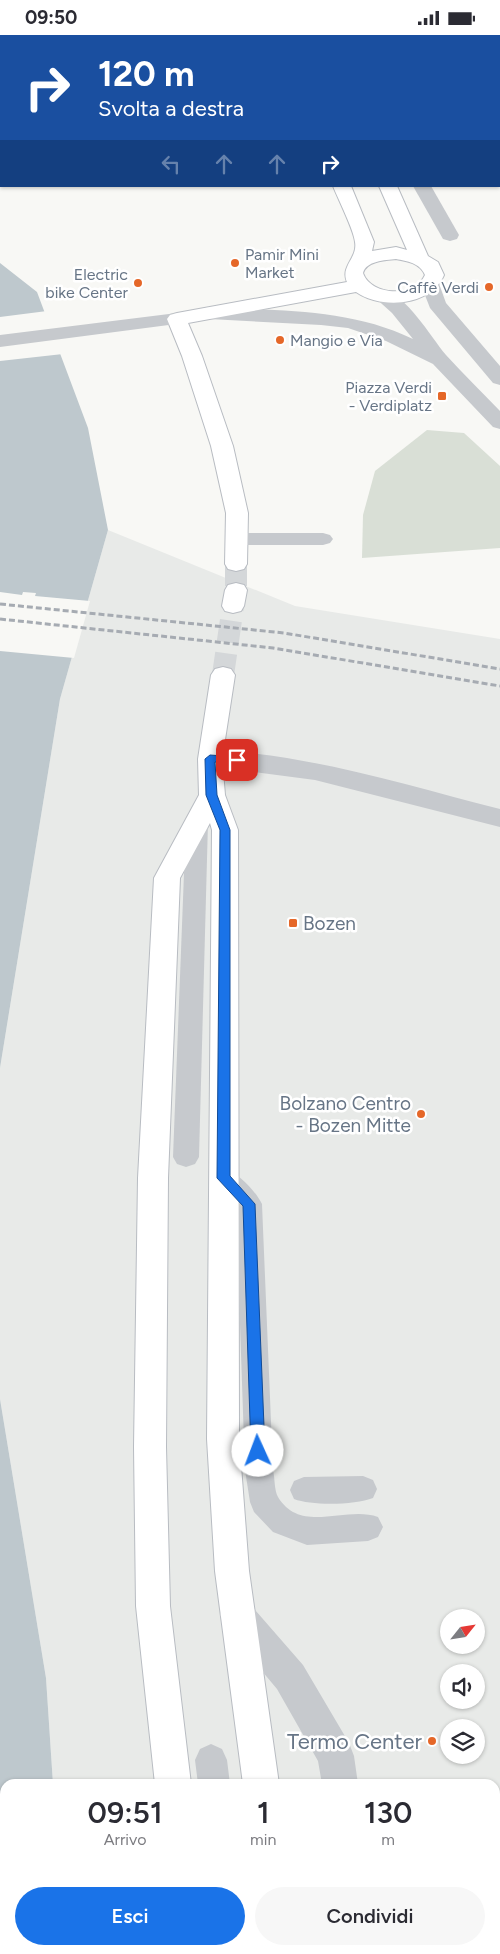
<!DOCTYPE html>
<html lang="it">
<head>
<meta charset="utf-8">
<style>
	body { margin:0; font-family:Figtree,sans-serif; background:#f7f7f7; color:#2b2b33; height:100vh; display:flex; flex-direction:column; font-size:19px; white-space:nowrap }
	* { box-sizing:border-box; margin:0 }
	p { font-size:16px; color:#7c7c81 }
	.icon { flex:none; width:28px; height:28px; fill:none; stroke:currentColor; stroke-width:2; stroke-linecap:round; stroke-linejoin:round }
	.map { position:relative; flex:1; overflow:hidden }
	.sheet { position:absolute; left:0px; top:1744px; width:500px; height:176px; display:flex; flex-direction:column; background:#fff; border-radius:15px 15px 0 0; box-shadow:0 1px 4px #0004 }
	.sheet>* { flex:none }
	.guide { position:absolute; left:0px; top:0px; width:500px; height:152px; box-shadow:0 1px 4px #0004; background:#1a4fa0; color:#fff; overflow:hidden }
	.needle { width:32px; rotate:60deg }
	.buttons { position:absolute; left:440px; top:1574px; display:grid; gap:10px }
	.buttons a { display:grid; place-items:center; width:45px; height:45px; border-radius:50%; background:#fff; box-shadow:0 1px 4px #0004; font-size:25px }
	.pin { position:absolute; display:grid; place-items:center; width:42px; height:42px; color:#fff; margin:-21px; border-radius:10px; box-shadow:0 2px 8px #0006 }
	.me { position:absolute; width:55px; margin:-28px; rotate:358deg; stroke-linejoin:round; filter:drop-shadow(0 0 4px #0008) }
	.turn { display:flex; align-items:center; gap:18px; height:105px; padding:0 15px; font-size:22px }
	.turn .icon { width:65px; height:65px; stroke-width:2.5 }
	.turn b { display:block; font-size:35px; line-height:42px }
	.lanes { display:flex; align-items:center; height:48px; padding:0 15px; background:#0003; justify-content:center; gap:25px; direction:ltr }
	.lanes .off { opacity:.35 }
	.eta { display:flex; justify-content:space-evenly; align-items:center; height:85px; text-align:center }
	.eta b { font-size:30px; font-weight:600; line-height:35px }
	.action { display:flex; gap:10px; margin-top:auto; padding:10px 15px }
	.action a { flex:1; height:58px; border-radius:30px; background:#1a73e8; color:#fff; font-size:20px; font-weight:600; line-height:58px; text-align:center }
	.action a+a { background:#f7f7f7; color:#2b2b33 }
	.status { display:flex; justify-content:space-between; align-items:center; height:35px; padding:0 25px; background:#fff; direction:ltr }
	.status svg { height:14px; fill:currentColor }
	.map>svg:first-child { display:block }
	.built { fill:#e8eae8; fill-rule:evenodd }
	.green { fill:#d9dfd6 }
	.water { fill:#bec8cd }
	.pier { fill:#f8f8f5 }
	.lines { fill:none; stroke-linecap:round; stroke-linejoin:round }
	.secondary-tunnel { stroke:#d4d7d9; stroke-width:22; stroke-dasharray:22 11; stroke-linecap:butt }
	.secondary-casing { stroke:#b8bcc2; stroke-width:2 }
	.service { fill:#c6c9cd; fill-rule:evenodd }
	.pedestrian { fill:#c6c9cd; fill-rule:evenodd }
	.minor { fill:#c6c9cd; fill-rule:evenodd }
	.tertiary { fill:#c6c9cd; fill-rule:evenodd }
	.secondary { fill:#fff; fill-rule:evenodd }
	.rail { stroke:#a6abb2; stroke-width:3; stroke-dasharray:6 3; stroke-linecap:butt }
	.route { fill:#1a73e8; stroke:#114b97 }
	.poi-dot { fill:#e56728; stroke:#fff; stroke-width:2 }
	.labels { text-anchor:middle; stroke-width:5; stroke-linejoin:round; paint-order:stroke }
	.far-poi-label { font-size:16px; fill:#677586; stroke:#fff; text-anchor:end }
	.poi-label { font-size:19px; fill:#677586; stroke:#fff; text-anchor:start }
	.near-poi-label { font-size:22px; fill:#677586; stroke:#fff; text-anchor:end }
</style>
</head>
<body>
<div class="status"><b>09:50</b><svg viewBox="0 0 49 12"><path d="M0 12V9h3v3zM5 12V6h3v6zM10 12V3h3v9zM15 12V0h3v12zM26 1h20v11H26zM47 4h2v5h-2z"/></svg></div>
<div class="map">
<svg width="500" height="1919" viewBox="0 0 500 1919">
	<rect width="100%" height="100%" fill="#f8f8f5"/>
	<path class="built" d="M108,495L295,571L500,604V1919H64V1915H495V1749H53L46,1643L0,1364V1033L60,664ZM449,1582H476V1610H449ZM449,1638H476V1665H449ZM449,1692H476V1720H449Z"/>
	<polygon class="green" points="427,395 464,398 500,431 500,513 362,523 363,480 375,436"/>
	<g class="water">
		<polygon points="0,228 37,257 88,393 108,495 60,664 0,1033"/>
		<polygon points="0,1364 46,1643 53,1749 5,1749 5,1915 64,1915 64,1919 0,1919"/>
	</g>
	<g class="pier">
		<polygon points="47,276 63,319 0,326 0,282"/>
		<polygon points="0,557 22,560 23,557 36,558 35,561 90,566 74,623 0,616"/>
	</g>
	<g class="lines">
		<g class="secondary-tunnel">
			<polyline points="236,529 236,555"/>
			<polyline points="223,640 233,571"/>
		</g>
		<g class="secondary-casing">
			<g id="secondary">
				<polygon points="265,0 281,0 282,1 266,1"/>
				<polygon points="288,0 305,0 306,1 289,1"/>
				<path d="M333,151H351L374,207L372,216L396,212L407,215L379,151H397L428,221L438,227L444,240C431,271 382,275 356,257L188,288L202,321L233,411L248,478L247,529L244,534L236,536L228,534L225,529L226,478L211,411L182,321L167,284L170,280L177,278L347,247C340,231 358,223 355,207C354,195 338,164 333,151ZM396,224C407,226 420,228 425,240C415,263 371,261 363,238C366,226 385,225 396,224Z"/>
				<polygon points="236,548 244,550 247,555 244,571 241,576 233,578 225,576 222,571 225,555 228,550"/>
				<polygon points="223,632 231,634 235,640 222,724 225,760 238,795 239,1404 249,1536 279,1749 243,1749 215,1536 207,1404 212,795 210,788 180,843 168,1143 166,1412 170,1571 191,1749 155,1749 136,1571 134,1412 138,1143 154,843 199,760 198,724 211,640 215,634"/>
				<rect x="173" y="1915" width="38" height="4"/>
				<polygon points="265,1915 303,1915 304,1919 266,1919"/>
			</g>
		</g>
		<g class="service">
			<polygon points="237,498 323,498 330,500 333,504 330,508 323,510 237,510 230,508 227,504 230,500"/>
			<polygon points="197,779 205,781 208,787 199,1122 195,1129 186,1132 177,1129 173,1122 186,787 189,781"/>
			<path d="M223,1132C238,1138 255,1155 262,1169L273,1435C275,1443 274,1455 278,1462C301,1500 346,1470 378,1482L383,1492L378,1502L368,1506L307,1510L273,1497L254,1477L250,1467L245,1435L236,1173L214,1150L210,1143L214,1136Z"/>
			<path d="M363,1441L373,1445L377,1454L373,1463C355,1470 312,1471 294,1464L290,1455L294,1446L304,1442Z"/>
			<polygon points="211,1709 222,1714 227,1725 230,1749 198,1749 195,1725 200,1714"/>
			<rect x="219" y="1915" width="34" height="4"/>
			<rect x="310" y="1915" width="34" height="4"/>
		</g>
		<g class="pedestrian">
			<polygon points="343,0 360,0 361,1 344,1"/>
			<rect x="499" y="42" width="1" height="10"/>
			<polygon points="413,151 431,151 459,200 457,204 450,206 443,204"/>
		</g>
		<g class="minor">
			<path d="M210,715C309,719 405,750 500,774V792L315,745L201,730L198,724L201,718Z"/>
			<polygon points="237,1563 249,1568 303,1630 349,1708 354,1721 358,1749 322,1749 318,1726 277,1654 225,1592 220,1580 225,1568"/>
			<polygon points="365,1915 405,1915 406,1919 366,1919"/>
		</g>
		<g class="tertiary">
			<polygon points="431,244 438,246 446,268 500,331 500,350 493,348 430,273 421,250 424,246"/>
			<path d="M382,254C407,260 430,301 446,320C463,339 482,357 500,376V394L493,392L433,329L386,306L348,293L321,290L209,284L202,282L199,278L202,274L209,272C278,276 349,273 413,304L392,278L372,260L375,256Z"/>
			<polygon points="177,278 184,280 187,284 184,288 0,312 0,300"/>
		</g>
		<use href="#secondary" class="secondary"/>
		<g class="rail">
			<polyline points="0,569 284,598 500,634"/>
			<polyline points="0,584 273,613 500,651"/>
		</g>
	</g>
	<polygon class="route" points="210,720 237,722 242,725 237,729 215,727 217,760 230,795 230,1141 255,1169 265,1416 263,1420 258,1422 253,1420 251,1416 243,1171 217,1143 220,795 206,760 205,724"/>
	<g class="poi-dot">
		<circle cx="235" cy="228" r="5"/>
		<circle cx="138" cy="248" r="5"/>
		<circle cx="489" cy="252" r="5"/>
		<circle cx="280" cy="305" r="5"/>
		<rect x="437" y="356" width="10" height="10" rx="2.5"/>
		<rect x="288" y="883" width="10" height="10" rx="2.5"/>
		<circle cx="421" cy="1079" r="5"/>
		<circle cx="432" cy="1706" r="5"/>
	</g>
	<g class="labels">
		<g class="far-poi-label">
			<text x="245" y="225" text-anchor="start">Pamir Mini<tspan x="245" dy="18">Market</tspan></text>
			<text x="128" y="245">Electric<tspan x="128" dy="18">bike Center</tspan></text>
			<text x="479" y="258">Caffè Verdi</text>
			<text x="290" y="311" text-anchor="start">Mangio e Via</text>
			<text x="432" y="358">Piazza Verdi<tspan x="432" dy="18">- Verdiplatz</tspan></text>
		</g>
		<g class="poi-label">
			<text x="303" y="895">Bozen</text>
			<text x="411" y="1075" text-anchor="end">Bolzano Centro<tspan x="411" dy="22">- Bozen Mitte</tspan></text>
		</g>
		<g class="near-poi-label">
			<text x="422" y="1714">Termo Center</text>
		</g>
	</g>
</svg>
<div class="buttons">
<a><svg class="needle" viewBox="-14 -14 28 28"><path d="M0-13l5 13h-10z" fill="#e53935"/><path d="M0 13l5-13h-10z" fill="#7c7c81"/></svg></a>
<a><svg class="icon" aria-label="sound" viewBox="0 0 24 24"><path d="M4 9h4l5-4v14l-5-4H4zM17 9q2 3 0 6"/></svg></a>
<a><svg class="icon" aria-label="layers" viewBox="0 0 24 24"><path d="M12 4l9 5-9 5-9-5zM3 14l9 5 9-5"/></svg></a>
</div>
<div class="pin" style="left:237px;top:725px;background:#d93025"><svg class="icon" aria-label="arrive" viewBox="0 0 24 24"><path d="M6 21V4h12l-3 4 3 4H6"/></svg></div>
<svg class="me" style="left:258px;top:1416px" viewBox="-20 -20 40 40"><circle r="19" fill="#fff"/><path d="M0-13L10 11 0 6-10 11z" fill="#1a73e8"/></svg>
<div class="guide">
<div class="turn"><svg class="icon" aria-label="right" viewBox="0 0 24 24"><path d="M7 20v-9h11M14 6l5 5-5 5"/></svg><div><b>120 m</b>Svolta a destra</div></div>
<div class="lanes"><svg class="icon off" aria-label="left" viewBox="0 0 24 24"><path d="M17 20v-9H6M10 6l-5 5 5 5"/></svg><svg class="icon off" aria-label="ahead" viewBox="0 0 24 24"><path d="M12 20V5M6 11l6-6 6 6"/></svg><svg class="icon off" aria-label="ahead" viewBox="0 0 24 24"><path d="M12 20V5M6 11l6-6 6 6"/></svg><svg class="icon" aria-label="right" viewBox="0 0 24 24"><path d="M7 20v-9h11M14 6l5 5-5 5"/></svg></div>
</div>
<section class="sheet">
<div class="eta">
<div><b>09:51</b><p>Arrivo</p></div>
<div><b>1</b><p>min</p></div>
<div><b>130</b><p>m</p></div>
</div>
<div class="action"><a>Esci</a><a>Condividi</a></div>
</section>
</div>
</body>
</html>
